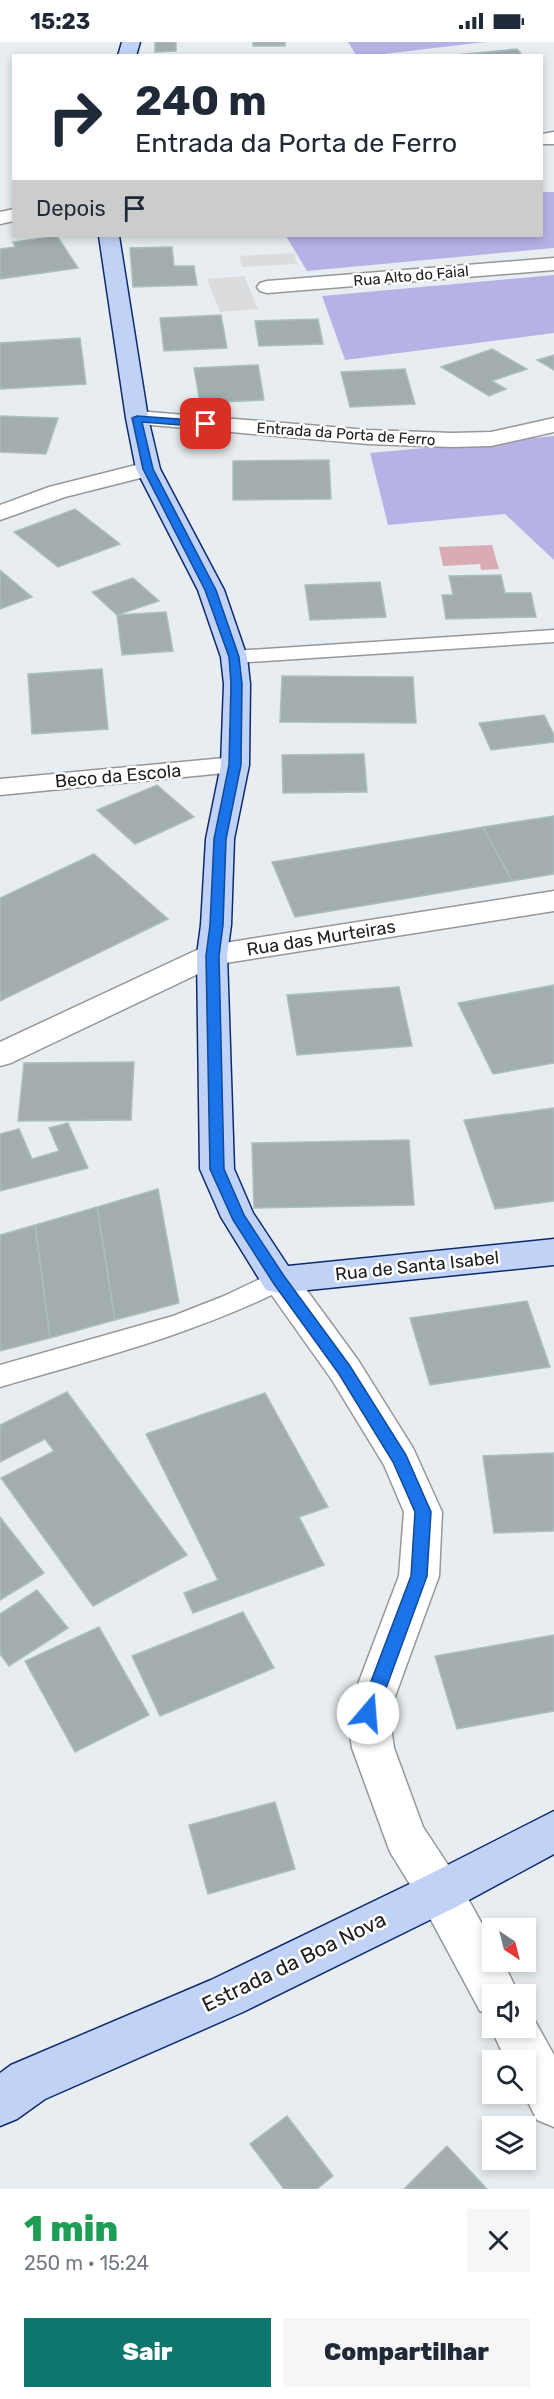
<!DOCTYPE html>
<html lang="pt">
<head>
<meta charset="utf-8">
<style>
	body { margin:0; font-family:Rubik,sans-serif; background:#f6f6f7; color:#1f2937; height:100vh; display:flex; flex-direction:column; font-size:22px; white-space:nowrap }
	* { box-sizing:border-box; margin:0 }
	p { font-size:20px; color:#747a83 }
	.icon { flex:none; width:33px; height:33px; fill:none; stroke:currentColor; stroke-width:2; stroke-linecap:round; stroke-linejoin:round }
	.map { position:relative; height:2147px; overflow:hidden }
	.drawer { display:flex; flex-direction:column; background:#fff; flex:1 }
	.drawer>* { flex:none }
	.hud { position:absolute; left:12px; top:12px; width:531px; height:183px; border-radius:0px; box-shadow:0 3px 9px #0003; background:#fff; color:#1f2937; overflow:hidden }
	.needle { width:39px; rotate:145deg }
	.buttons { position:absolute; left:482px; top:1876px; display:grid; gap:12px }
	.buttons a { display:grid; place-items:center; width:54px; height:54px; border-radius:0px; background:#fff; box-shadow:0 3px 9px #0003; font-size:30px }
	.pin { position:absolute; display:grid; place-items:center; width:51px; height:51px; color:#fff; margin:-26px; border-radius:12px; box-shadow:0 3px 9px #0006 }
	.me { position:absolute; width:66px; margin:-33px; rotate:18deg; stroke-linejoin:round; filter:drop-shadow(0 0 4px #0008) }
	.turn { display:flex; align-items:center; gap:21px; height:126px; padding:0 24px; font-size:27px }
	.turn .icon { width:78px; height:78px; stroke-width:2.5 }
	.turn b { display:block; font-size:42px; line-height:51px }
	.then { display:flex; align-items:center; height:57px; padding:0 24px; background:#0003; gap:12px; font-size:22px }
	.round { display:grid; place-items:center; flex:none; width:63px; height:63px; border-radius:0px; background:#f6f6f7 }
	.summary { display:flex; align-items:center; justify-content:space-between; height:102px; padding:0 24px }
	h1 { font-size:36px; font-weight:800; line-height:45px; color:#1e9e55 }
	.action { display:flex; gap:12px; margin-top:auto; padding:12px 24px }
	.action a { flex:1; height:69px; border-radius:0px; background:#0f766e; color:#fff; font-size:24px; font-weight:800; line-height:69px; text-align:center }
	.action a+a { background:#f6f6f7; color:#1f2937 }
	.status { display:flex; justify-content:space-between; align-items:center; height:42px; padding:0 30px; background:#fff; direction:ltr }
	.status svg { height:16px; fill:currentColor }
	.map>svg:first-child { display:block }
	.grass { fill:#b7b2e5 }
	.parking { fill:#dcdcdc }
	.water { fill:#d9abb3 }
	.building { fill:#a3adae; stroke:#abbfc0; stroke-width:1.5 }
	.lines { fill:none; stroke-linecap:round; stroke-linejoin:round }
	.lane-casing { stroke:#979797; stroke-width:3 }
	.street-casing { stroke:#979797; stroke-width:3 }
	.secondary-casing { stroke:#0e2a6f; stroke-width:3 }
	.lane { fill:#fff; fill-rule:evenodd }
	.street { fill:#fff; fill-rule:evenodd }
	.secondary { fill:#c0d2f5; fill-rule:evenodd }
	.route { fill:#1a73e8; stroke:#114b97; stroke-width:1.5 }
	.labels { text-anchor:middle; stroke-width:5; stroke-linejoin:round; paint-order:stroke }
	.far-street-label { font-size:15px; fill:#202020; stroke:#fff }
	.street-label { font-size:18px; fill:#202020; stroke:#fff }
	.near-street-label { font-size:21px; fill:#202020; stroke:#fff }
</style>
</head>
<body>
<div class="status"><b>15:23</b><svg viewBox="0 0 49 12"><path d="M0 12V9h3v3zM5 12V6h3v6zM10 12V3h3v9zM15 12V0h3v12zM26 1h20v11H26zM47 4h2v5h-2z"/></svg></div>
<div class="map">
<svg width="554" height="2147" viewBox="0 0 554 2147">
	<rect width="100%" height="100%" fill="#e7edf0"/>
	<g class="grass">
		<polygon points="348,0 485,0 367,14 356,13"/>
		<polygon points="542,150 554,150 554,206 307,229 286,194 542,194"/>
		<polygon points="554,233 554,291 345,318 322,254"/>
		<polygon points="554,394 554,518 505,472 388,483 370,411"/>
	</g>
	<g class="parking">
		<polygon points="294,211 297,222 242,225 239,214"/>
		<polygon points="244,234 258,267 220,270 207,237"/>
	</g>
	<polygon class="water" points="492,503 499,527 481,528 480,522 443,524 439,505"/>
	<g class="building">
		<polygon points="155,0 176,0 176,9 155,10"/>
		<rect x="253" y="0" width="32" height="4"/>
		<polygon points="517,7 523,14 455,13"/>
		<polygon points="57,194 78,226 0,237 0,207 15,205 13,200"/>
		<polygon points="172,205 174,224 194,224 197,243 133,245 130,206"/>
		<polygon points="221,273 227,306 164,309 160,276"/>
		<polygon points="318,277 323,302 259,304 255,279"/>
		<polygon points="80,296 86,342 0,347 0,301"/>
		<polygon points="492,307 527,327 492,339 506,347 489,354 441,325"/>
		<polygon points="554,313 554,328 537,318"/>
		<polygon points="258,323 264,358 200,361 194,326"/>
		<polygon points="405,327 415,362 350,365 341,330"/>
		<polygon points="0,374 58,376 46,412 0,410"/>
		<polygon points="329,418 331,457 233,458 233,419"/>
		<polygon points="75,467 120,502 58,525 14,490"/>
		<polygon points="0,528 32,555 0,567"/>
		<polygon points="501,533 505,551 531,551 536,575 446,577 442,553 453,553 449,534"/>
		<polygon points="133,536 159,559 117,573 92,550"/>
		<polygon points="380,540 386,575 310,578 305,543"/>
		<polygon points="166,570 173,609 122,613 117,573"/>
		<polygon points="102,627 108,687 32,692 28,632"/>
		<polygon points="282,634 413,635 416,681 280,680"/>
		<polygon points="544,673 554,693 554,700 491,708 479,681"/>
		<polygon points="364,712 367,750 283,751 282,713"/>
		<polygon points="157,743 194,775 135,802 97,768"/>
		<polygon points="554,774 554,832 512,839 483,785"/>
		<polygon points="483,785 512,839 295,875 272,820"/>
		<polygon points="94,812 168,877 0,959 0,856"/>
		<polygon points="554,943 554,1021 493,1032 458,961"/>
		<polygon points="399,945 412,1004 297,1013 287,953"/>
		<polygon points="134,1020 131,1078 18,1079 24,1021"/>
		<polygon points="554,1066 554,1159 495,1167 464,1078"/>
		<polygon points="68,1081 88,1126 0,1149 0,1092 19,1087 32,1117 59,1109 49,1086"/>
		<polygon points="409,1098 414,1163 254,1166 252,1101"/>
		<polygon points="158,1147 179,1261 115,1278 97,1165"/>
		<polygon points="97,1165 115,1278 50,1296 35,1183"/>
		<polygon points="35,1183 50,1296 0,1309 0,1193"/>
		<polygon points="527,1259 550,1325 430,1343 410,1276"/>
		<polygon points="67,1350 187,1513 93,1564 1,1436 54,1409 45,1397 0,1420 0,1383"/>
		<polygon points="265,1351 328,1465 299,1475 324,1523 193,1571 184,1551 218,1538 146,1392"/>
		<polygon points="554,1411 554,1489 494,1491 483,1414"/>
		<polygon points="0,1475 44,1531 0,1558"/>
		<polygon points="37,1548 68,1586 9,1624 0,1612 0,1572"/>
		<polygon points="243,1570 274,1626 160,1674 132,1614"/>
		<polygon points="99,1585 149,1673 75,1710 25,1619"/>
		<polygon points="554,1593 554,1669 457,1687 435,1614"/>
		<polygon points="275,1760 295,1827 208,1852 189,1783"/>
		<polygon points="287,2074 333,2134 317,2147 284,2147 250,2102"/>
		<polygon points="447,2104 487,2147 404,2147"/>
	</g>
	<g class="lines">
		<g class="lane-casing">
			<g id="lane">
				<polygon points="554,588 554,600 234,621 227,619 224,615 227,611 234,609"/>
				<path d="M279,1228L288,1231L292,1238L288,1245C195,1292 99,1316 0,1345V1323L173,1274L224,1254Z"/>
			</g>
		</g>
		<g class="street-casing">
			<g id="street">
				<polygon points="554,90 554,102 542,102 542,92"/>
				<polygon points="14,167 14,179 0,182 0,170"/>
				<polygon points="554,216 554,228 267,251 260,249 257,245 260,241 267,239"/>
				<polygon points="137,369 368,388 452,391 491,390 554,376 554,390 491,404 452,405 368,402 129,381 126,376 129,371"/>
				<polygon points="148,420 156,422 160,427 156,432 65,455 0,478 0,463 49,445"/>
				<polygon points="235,715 245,717 249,723 245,729 0,753 0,737"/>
				<polygon points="554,849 554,869 219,922 11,1021 0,1024 0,1000 201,906 212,903"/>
				<polygon points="279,1225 292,1228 358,1318 413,1406 442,1470 439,1534 389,1671 394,1706 423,1785 456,1835 492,1900 492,1920 503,1920 519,1953 492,1953 492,1974 480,1969 424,1865 390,1810 352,1706 347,1671 399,1534 404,1470 384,1423 332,1338 261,1238 266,1228"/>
				<polygon points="525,1967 530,1970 554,2013 554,2085 537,2078 524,2052 525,2019 506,2019 491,1986 492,1983 492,1986 525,1986"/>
			</g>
		</g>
		<g class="secondary-casing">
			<g id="secondary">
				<polygon points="122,0 140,0 136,14 118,14"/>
				<polygon points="99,194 119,194 148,376 160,427 224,548 247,615 250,642 249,723 234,797 231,883 227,913 234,1127 253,1171 288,1224 554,1197 554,1223 279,1251 266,1248 221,1175 200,1127 197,913 201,883 206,797 221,723 224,642 221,615 198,548 136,427 126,376"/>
				<polygon points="554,1769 554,1812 456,1865 243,1970 45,2057 17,2077 0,2084 0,2031 11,2023 211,1938 424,1835"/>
			</g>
		</g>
		<use href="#lane" class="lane"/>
		<use href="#street" class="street"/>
		<use href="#secondary" class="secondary"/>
	</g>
	<polygon class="route" points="137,374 206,379 211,382 206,385 142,380 153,427 216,548 239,615 242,642 241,723 226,797 223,883 219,914 224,1127 244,1173 284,1234 350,1324 406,1413 431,1470 427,1534 377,1671 374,1676 368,1678 362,1676 359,1671 411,1534 415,1470 393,1420 339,1332 274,1242 233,1178 210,1127 206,914 210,883 214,797 229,723 231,642 229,615 205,548 143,427 132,376"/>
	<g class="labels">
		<g class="far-street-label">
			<text transform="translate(411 234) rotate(-5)" y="5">Rua Alto do Faial</text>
			<text transform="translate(346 392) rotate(4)" y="5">Entrada da Porta de Ferro</text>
		</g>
		<g class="street-label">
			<text transform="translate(118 734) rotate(-5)" y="6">Beco da Escola</text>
			<text transform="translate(321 896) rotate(-9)" y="6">Rua das Murteiras</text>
			<text transform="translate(417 1224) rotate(-6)" y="6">Rua de Santa Isabel</text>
		</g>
		<g class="near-street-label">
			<text transform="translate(294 1920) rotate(-26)" y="7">Estrada da Boa Nova</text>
		</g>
	</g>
</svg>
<div class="buttons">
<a><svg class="needle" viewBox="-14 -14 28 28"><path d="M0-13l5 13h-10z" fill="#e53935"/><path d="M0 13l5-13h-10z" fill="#747a83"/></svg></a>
<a><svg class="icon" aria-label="sound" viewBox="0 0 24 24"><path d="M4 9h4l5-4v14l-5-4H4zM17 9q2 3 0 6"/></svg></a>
<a><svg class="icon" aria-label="search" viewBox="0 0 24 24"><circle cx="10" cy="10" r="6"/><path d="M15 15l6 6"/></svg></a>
<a><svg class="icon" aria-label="layers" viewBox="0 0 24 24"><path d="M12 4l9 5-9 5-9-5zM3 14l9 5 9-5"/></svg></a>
</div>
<div class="pin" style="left:206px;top:382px;background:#d93025"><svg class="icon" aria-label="arrive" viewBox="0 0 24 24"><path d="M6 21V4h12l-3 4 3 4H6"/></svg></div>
<svg class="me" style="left:368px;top:1671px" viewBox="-20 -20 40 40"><circle r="19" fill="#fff"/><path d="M0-13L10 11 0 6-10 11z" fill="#1a73e8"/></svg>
<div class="hud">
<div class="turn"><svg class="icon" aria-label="right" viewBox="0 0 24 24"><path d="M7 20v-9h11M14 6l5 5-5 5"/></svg><div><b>240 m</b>Entrada da Porta de Ferro</div></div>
<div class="then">Depois<svg class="icon" aria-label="arrive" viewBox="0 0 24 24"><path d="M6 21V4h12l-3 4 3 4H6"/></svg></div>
</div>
</div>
<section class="drawer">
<div class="summary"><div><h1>1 min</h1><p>250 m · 15:24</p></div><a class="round"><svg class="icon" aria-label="close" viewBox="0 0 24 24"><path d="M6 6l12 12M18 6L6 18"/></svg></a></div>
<div class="action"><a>Sair</a><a>Compartilhar</a></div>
</section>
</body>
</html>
